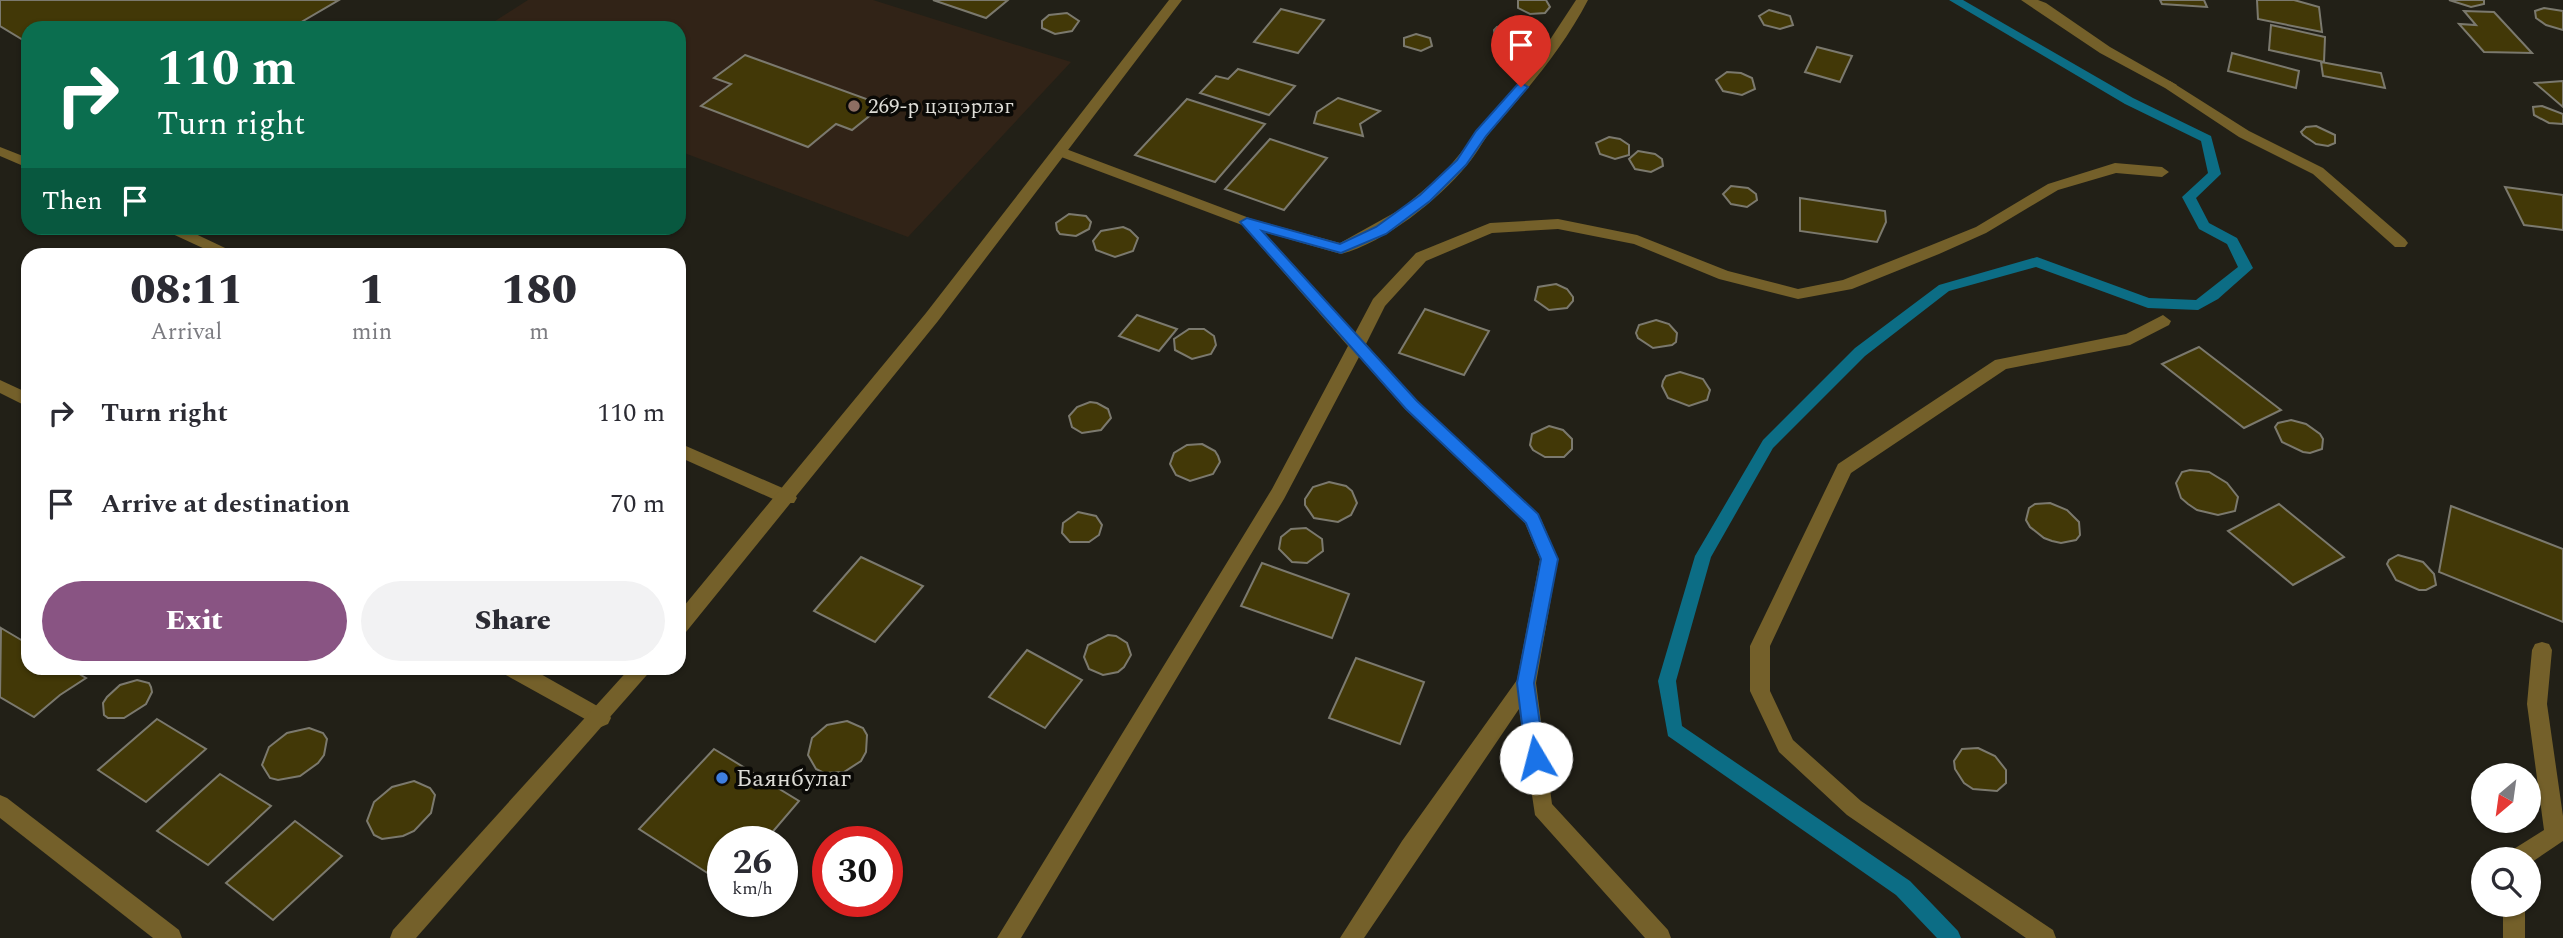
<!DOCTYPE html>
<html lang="en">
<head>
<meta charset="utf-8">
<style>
	body { margin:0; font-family:Spectral,serif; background:#f2f2f3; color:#2b2b33; height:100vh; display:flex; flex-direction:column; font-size:26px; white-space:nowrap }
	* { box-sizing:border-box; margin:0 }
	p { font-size:23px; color:#7c7c81 }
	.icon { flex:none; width:38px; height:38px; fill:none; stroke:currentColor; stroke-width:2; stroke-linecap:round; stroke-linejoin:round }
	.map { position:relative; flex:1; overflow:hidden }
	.details { position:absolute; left:21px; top:248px; width:665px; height:427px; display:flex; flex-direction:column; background:#fff; border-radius:21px; box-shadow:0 2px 5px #0004 }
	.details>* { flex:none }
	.guide { position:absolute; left:21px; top:21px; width:665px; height:214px; border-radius:21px; box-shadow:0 2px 5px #0004; background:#0b6e4f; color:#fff; overflow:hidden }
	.needle { width:46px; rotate:209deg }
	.fabs { position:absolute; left:2471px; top:763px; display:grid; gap:14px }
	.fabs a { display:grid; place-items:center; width:70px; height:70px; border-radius:50%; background:#fff; box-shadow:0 2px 5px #0004; font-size:35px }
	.speed { position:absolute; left:707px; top:826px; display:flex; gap:14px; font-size:35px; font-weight:700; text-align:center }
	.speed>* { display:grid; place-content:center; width:91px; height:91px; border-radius:50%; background:#fff; box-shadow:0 2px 5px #0004; line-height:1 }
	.speed small { font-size:18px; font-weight:400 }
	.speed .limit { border:10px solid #d22; background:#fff; color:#111 }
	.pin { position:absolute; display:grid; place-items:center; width:60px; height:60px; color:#fff; margin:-72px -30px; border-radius:50% 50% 50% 0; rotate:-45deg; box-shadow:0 0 7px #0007 }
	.pin .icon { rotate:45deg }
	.me { position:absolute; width:77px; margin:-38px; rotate:352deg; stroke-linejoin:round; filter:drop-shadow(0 0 5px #0008) }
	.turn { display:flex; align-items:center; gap:24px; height:147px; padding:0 21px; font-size:32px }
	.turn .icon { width:91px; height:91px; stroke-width:2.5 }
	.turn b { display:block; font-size:49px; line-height:60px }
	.then { display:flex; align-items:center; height:66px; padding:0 21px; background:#0003; gap:14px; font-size:26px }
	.eta { display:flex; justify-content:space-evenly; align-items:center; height:119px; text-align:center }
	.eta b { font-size:42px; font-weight:800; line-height:49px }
	.button { display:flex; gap:14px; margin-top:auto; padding:14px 21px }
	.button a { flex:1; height:80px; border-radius:42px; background:#895483; color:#fff; font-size:28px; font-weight:800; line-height:80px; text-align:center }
	.button a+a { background:#f2f2f3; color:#2b2b33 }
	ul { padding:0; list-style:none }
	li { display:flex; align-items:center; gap:21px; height:91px; padding:0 21px }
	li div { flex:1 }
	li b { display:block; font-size:26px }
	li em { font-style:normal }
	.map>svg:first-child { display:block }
	.education { fill:#312317 }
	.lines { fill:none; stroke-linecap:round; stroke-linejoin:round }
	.stream { fill:#0c6d85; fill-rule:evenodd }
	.building { fill:#423807; stroke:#7b796e; stroke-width:2 }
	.service { fill:#74602a; fill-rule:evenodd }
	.minor { fill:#74602a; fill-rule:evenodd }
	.tertiary { fill:#74602a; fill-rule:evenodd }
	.route { fill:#1a73e8; stroke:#114b97; stroke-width:2 }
	.education-dot { fill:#8d6e63; stroke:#0a0906; stroke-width:2.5 }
	.shop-dot { fill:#3f7fe0; stroke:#0a0906; stroke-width:2.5 }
	.labels { text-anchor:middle; stroke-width:7; stroke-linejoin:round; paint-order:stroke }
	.far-poi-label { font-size:21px; fill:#dddcd6; stroke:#0a0906; text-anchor:start }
	.poi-label { font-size:24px; fill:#dddcd6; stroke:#0a0906; text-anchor:start }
</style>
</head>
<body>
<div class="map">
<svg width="2563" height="938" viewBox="0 0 2563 938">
	<rect width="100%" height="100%" fill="#222017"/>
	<polygon class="education" points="528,0 873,0 1071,62 908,237 679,151 679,28 484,28"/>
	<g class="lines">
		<polygon class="stream" points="1949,0 1963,0 2133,98 2211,136 2221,174 2196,198 2209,223 2237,238 2253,268 2218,299 2198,310 2148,308 2036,267 1949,291 1865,356 1773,448 1711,557 1676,681 1682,726 1910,881 1958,931 1961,938 1937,938 1896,895 1668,736 1658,681 1695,556 1763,440 1855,348 1939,285 2037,257 2149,298 2196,300 2238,267 2227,244 2199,229 2182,197 2208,173 2201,141 2125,104"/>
	</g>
	<g class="building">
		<polygon points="0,0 339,0 291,28 28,28 28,43 0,26"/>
		<polygon points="933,0 1008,0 986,18"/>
		<polygon points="1518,0 1546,0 1550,7 1545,13 1530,14 1518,8"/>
		<polygon points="2160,0 2204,0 2207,7 2162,4"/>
		<polygon points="2257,0 2294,0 2319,7 2322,32 2258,19"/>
		<polygon points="2449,0 2484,0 2484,4 2471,7"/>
		<polygon points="2544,8 2563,11 2563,30 2546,25 2536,18 2535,11"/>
		<polygon points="1281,9 1324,20 1298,53 1254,42"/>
		<polygon points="1769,10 1790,16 1793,25 1780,29 1764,25 1759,16"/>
		<polygon points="2464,11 2494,12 2532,53 2484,52 2459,24 2476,25"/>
		<polygon points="1067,13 1079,21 1072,31 1055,34 1042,28 1042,21 1049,15"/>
		<polygon points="1515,23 1531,30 1534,37 1532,41 1522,46 1509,45 1495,38 1494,30 1497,27"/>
		<polygon points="2271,25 2325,37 2324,62 2269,50"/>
		<polygon points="1416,34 1430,38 1432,46 1421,51 1404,46 1404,38"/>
		<polygon points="1817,47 1852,56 1840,82 1805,72"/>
		<polygon points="2232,53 2299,71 2296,88 2228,71"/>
		<polygon points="745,55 883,105 852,130 836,124 808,147 701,106 731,84 714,78"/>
		<polygon points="2321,62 2381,73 2385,88 2323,76"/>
		<polygon points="1238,69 1295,86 1269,115 1200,93 1216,76 1228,79"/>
		<polygon points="1727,72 1741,73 1752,78 1755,89 1742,95 1723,91 1716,80"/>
		<polygon points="2563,81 2563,107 2535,83"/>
		<polygon points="1338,98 1380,111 1360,124 1363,136 1314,123 1317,112"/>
		<polygon points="1187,99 1265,124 1215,182 1135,155"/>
		<polygon points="2542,106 2563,114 2563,124 2549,123 2534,115 2533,107"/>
		<polygon points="2316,126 2335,135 2335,143 2328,146 2316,144 2303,135 2301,132 2306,127"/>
		<polygon points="1609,137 1620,139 1629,145 1629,155 1615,159 1600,154 1596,143"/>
		<polygon points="1270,139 1327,158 1284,210 1225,189"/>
		<polygon points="1638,151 1655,154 1662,159 1663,166 1651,172 1635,169 1629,159"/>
		<polygon points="1731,186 1748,188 1756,194 1757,200 1747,207 1731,204 1723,194"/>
		<polygon points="2505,187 2563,195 2563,230 2524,225"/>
		<polygon points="1800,198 1885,211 1886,222 1877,242 1800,231"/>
		<polygon points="1069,214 1086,216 1091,222 1089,229 1076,236 1060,234 1057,230 1056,223"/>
		<polygon points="1123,227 1130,230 1138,238 1133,251 1115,257 1096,250 1093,241 1101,231"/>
		<polygon points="1556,284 1567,289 1573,297 1573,301 1567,308 1549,310 1535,300 1538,287"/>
		<polygon points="1425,309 1489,331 1464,375 1399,353"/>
		<polygon points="1137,315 1177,329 1159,351 1119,336"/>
		<polygon points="1656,320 1669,324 1677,333 1676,342 1672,345 1653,348 1638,338 1636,333 1639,325"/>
		<polygon points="1189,329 1204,329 1214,336 1216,345 1211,354 1192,359 1175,350 1174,339"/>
		<polygon points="2199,347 2281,410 2244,428 2162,364"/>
		<polygon points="1680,372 1703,379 1710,390 1707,400 1689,406 1668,398 1662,386 1663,381 1666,376"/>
		<polygon points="1090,402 1097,403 1108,409 1111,418 1101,430 1082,433 1072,427 1069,416 1077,407"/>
		<polygon points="2291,420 2306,424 2320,434 2323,439 2322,449 2310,453 2303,452 2282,442 2275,427 2278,423"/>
		<polygon points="1549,426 1563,430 1572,439 1572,449 1564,457 1545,457 1533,450 1530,445 1532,434"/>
		<polygon points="1202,444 1215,451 1218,456 1220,462 1213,474 1190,481 1176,475 1170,464 1174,453 1187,445"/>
		<polygon points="2190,470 2209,472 2227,483 2238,497 2235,511 2218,515 2197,510 2188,504 2181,498 2176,483 2182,472"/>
		<polygon points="1329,482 1346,486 1352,491 1357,503 1351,515 1338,522 1314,518 1305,505 1305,499 1313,487"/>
		<polygon points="2050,503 2067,510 2079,522 2080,535 2076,540 2061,543 2052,541 2044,538 2030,527 2026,520 2029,508 2035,504"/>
		<polygon points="2279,504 2344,557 2293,585 2228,531"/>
		<polygon points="2451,506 2563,549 2563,622 2439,572"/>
		<polygon points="1078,512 1096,516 1102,525 1099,535 1089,542 1070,542 1062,533 1063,523"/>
		<polygon points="1306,528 1322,539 1323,551 1307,563 1292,562 1279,549 1281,537 1291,529"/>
		<polygon points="2398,555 2423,562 2434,574 2436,585 2426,590 2419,590 2396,580 2387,564 2389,560"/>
		<polygon points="861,557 923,586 875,642 814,611"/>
		<polygon points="1262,563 1349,594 1332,638 1241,606"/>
		<polygon points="1,628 28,644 28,668 69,668 86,678 60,695 34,717 0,697"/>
		<polygon points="1108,635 1116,636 1127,643 1131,655 1124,667 1118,672 1103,675 1089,669 1084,657 1088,645"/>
		<polygon points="1027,650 1082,680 1045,728 989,697"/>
		<polygon points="1356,658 1424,682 1400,744 1329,718"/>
		<polygon points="137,680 149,683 151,687 152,692 146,704 124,718 108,718 104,715 103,703 107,697 120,685"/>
		<polygon points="157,719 206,749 146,802 98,770"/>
		<polygon points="847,721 863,728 867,735 866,752 861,761 844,772 824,773 816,769 808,755 812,738 827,725"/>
		<polygon points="309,728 323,733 327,739 324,755 318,763 300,776 278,780 270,778 262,765 269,747 287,733"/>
		<polygon points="1978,748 1995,756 2006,770 2006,783 1997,791 1973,789 1964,783 1955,769 1954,761 1962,749"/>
		<polygon points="714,749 799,801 764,842 723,842 723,883 639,829"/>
		<polygon points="220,774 271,806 208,865 157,831"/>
		<polygon points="414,781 430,788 435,795 431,813 414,831 403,836 382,839 374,835 367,821 374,802 392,787"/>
		<polygon points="295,821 342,856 273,920 226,883"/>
	</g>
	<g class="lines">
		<g class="service">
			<polygon points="2170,81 2249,131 2323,168 2405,239 2408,243 2405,247 2395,247 2313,174 2239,137 2165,88 2165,82"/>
			<polygon points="0,147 28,158 28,168 0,156"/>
			<polygon points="164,228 183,228 242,256 220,256 166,231"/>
			<polygon points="679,443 794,493 797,498 794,503 782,503 679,457"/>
		</g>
		<g class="minor">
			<path d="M1576,0H1588C1563,48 1528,89 1492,130C1483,140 1477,154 1467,165C1438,200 1386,242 1341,254L1264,232L1355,333L1373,299L1416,253L1490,223L1558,219L1637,235L1728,271L1798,289L1843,280L1929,246L1976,227L2048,184L2115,163L2162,167L2169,172L2162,177L2116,173L2058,190L1986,233L1939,254L1852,289L1798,299L1719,279L1634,244L1558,229L1492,233L1426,261L1385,306L1366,344L1417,401L1541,519L1558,559L1536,683L1552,804L1668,930L1671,938H1645L1535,815L1519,709L1364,938H1340L1402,841L1517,680L1540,559L1525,523L1405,409L1359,357L1284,499L1021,938H997L1272,489L1348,346L1242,225L1056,155L1054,152L1061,148L1066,149L1252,219L1340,243L1401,209L1444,173L1534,64Z"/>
			<polygon points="2021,0 2038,0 2046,3 2110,47 2177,85 2175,88 2165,88 2100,53"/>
			<polygon points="2163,315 2171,321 2169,325 2130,345 2006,369 1851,473 1770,646 1770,691 1793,740 1861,801 2053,930 2056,938 2026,938 1847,815 1779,752 1750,691 1750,646 1838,464 1995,360 2126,334"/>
			<polygon points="0,380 28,393 28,407 0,393"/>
			<polygon points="2542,642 2549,644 2552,650 2547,704 2563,816 2563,841 2529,864 2529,859 2506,859 2509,852 2544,830 2527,704 2532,650 2535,644"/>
			<polygon points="501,668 530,668 608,712 611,718 608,724 601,727 594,724 504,674"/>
			<polygon points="0,795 7,798 179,930 182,938 153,938 0,818"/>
			<rect x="2503" y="905" width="22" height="33"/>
		</g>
		<g class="tertiary">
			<polygon points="1169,0 1182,0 938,321 686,632 679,634 679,612 926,313"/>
			<polygon points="630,668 653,668 416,938 390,938 393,930"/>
		</g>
	</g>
	<polygon class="route" points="1521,83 1528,87 1486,136 1466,165 1430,201 1386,234 1341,253 1262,231 1417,401 1538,514 1558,559 1534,683 1545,758 1542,764 1536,766 1529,764 1526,758 1517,683 1541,559 1526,523 1406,409 1240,222 1247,218 1340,244 1376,227 1420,195 1457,160 1476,131 1517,85"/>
	<circle class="education-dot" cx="854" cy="106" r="7"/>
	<circle class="shop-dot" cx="722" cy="778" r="7"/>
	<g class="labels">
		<g class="far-poi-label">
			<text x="868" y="113">269-р цэцэрлэг</text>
		</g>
		<g class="poi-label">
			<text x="736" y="786">Баянбулаг</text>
		</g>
	</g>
</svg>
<div class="fabs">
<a><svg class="needle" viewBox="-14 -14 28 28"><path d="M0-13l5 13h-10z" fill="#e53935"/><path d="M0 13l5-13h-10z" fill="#7c7c81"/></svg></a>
<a><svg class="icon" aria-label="search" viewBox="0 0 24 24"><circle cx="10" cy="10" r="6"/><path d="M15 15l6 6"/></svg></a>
</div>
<div class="speed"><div>26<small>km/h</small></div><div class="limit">30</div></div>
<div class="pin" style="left:1521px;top:87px;background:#d93025"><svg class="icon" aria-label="arrive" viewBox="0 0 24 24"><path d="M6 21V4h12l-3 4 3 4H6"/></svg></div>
<svg class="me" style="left:1536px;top:758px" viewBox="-20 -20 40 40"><circle r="19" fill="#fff"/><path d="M0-13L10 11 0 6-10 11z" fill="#1a73e8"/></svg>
<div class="guide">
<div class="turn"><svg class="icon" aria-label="right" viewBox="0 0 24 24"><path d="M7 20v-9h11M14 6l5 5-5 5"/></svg><div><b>110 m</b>Turn right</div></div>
<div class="then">Then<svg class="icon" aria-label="arrive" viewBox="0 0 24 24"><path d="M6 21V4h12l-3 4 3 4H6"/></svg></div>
</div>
<section class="details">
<div class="eta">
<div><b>08:11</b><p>Arrival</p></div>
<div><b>1</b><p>min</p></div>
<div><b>180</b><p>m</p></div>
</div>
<ul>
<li><svg class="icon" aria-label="right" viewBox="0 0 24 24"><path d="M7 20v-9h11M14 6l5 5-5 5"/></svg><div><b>Turn right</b></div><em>110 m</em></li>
<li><svg class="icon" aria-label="arrive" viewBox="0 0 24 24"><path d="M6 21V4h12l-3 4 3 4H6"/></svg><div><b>Arrive at destination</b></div><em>70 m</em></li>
</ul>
<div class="button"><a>Exit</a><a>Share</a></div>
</section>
</div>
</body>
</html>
